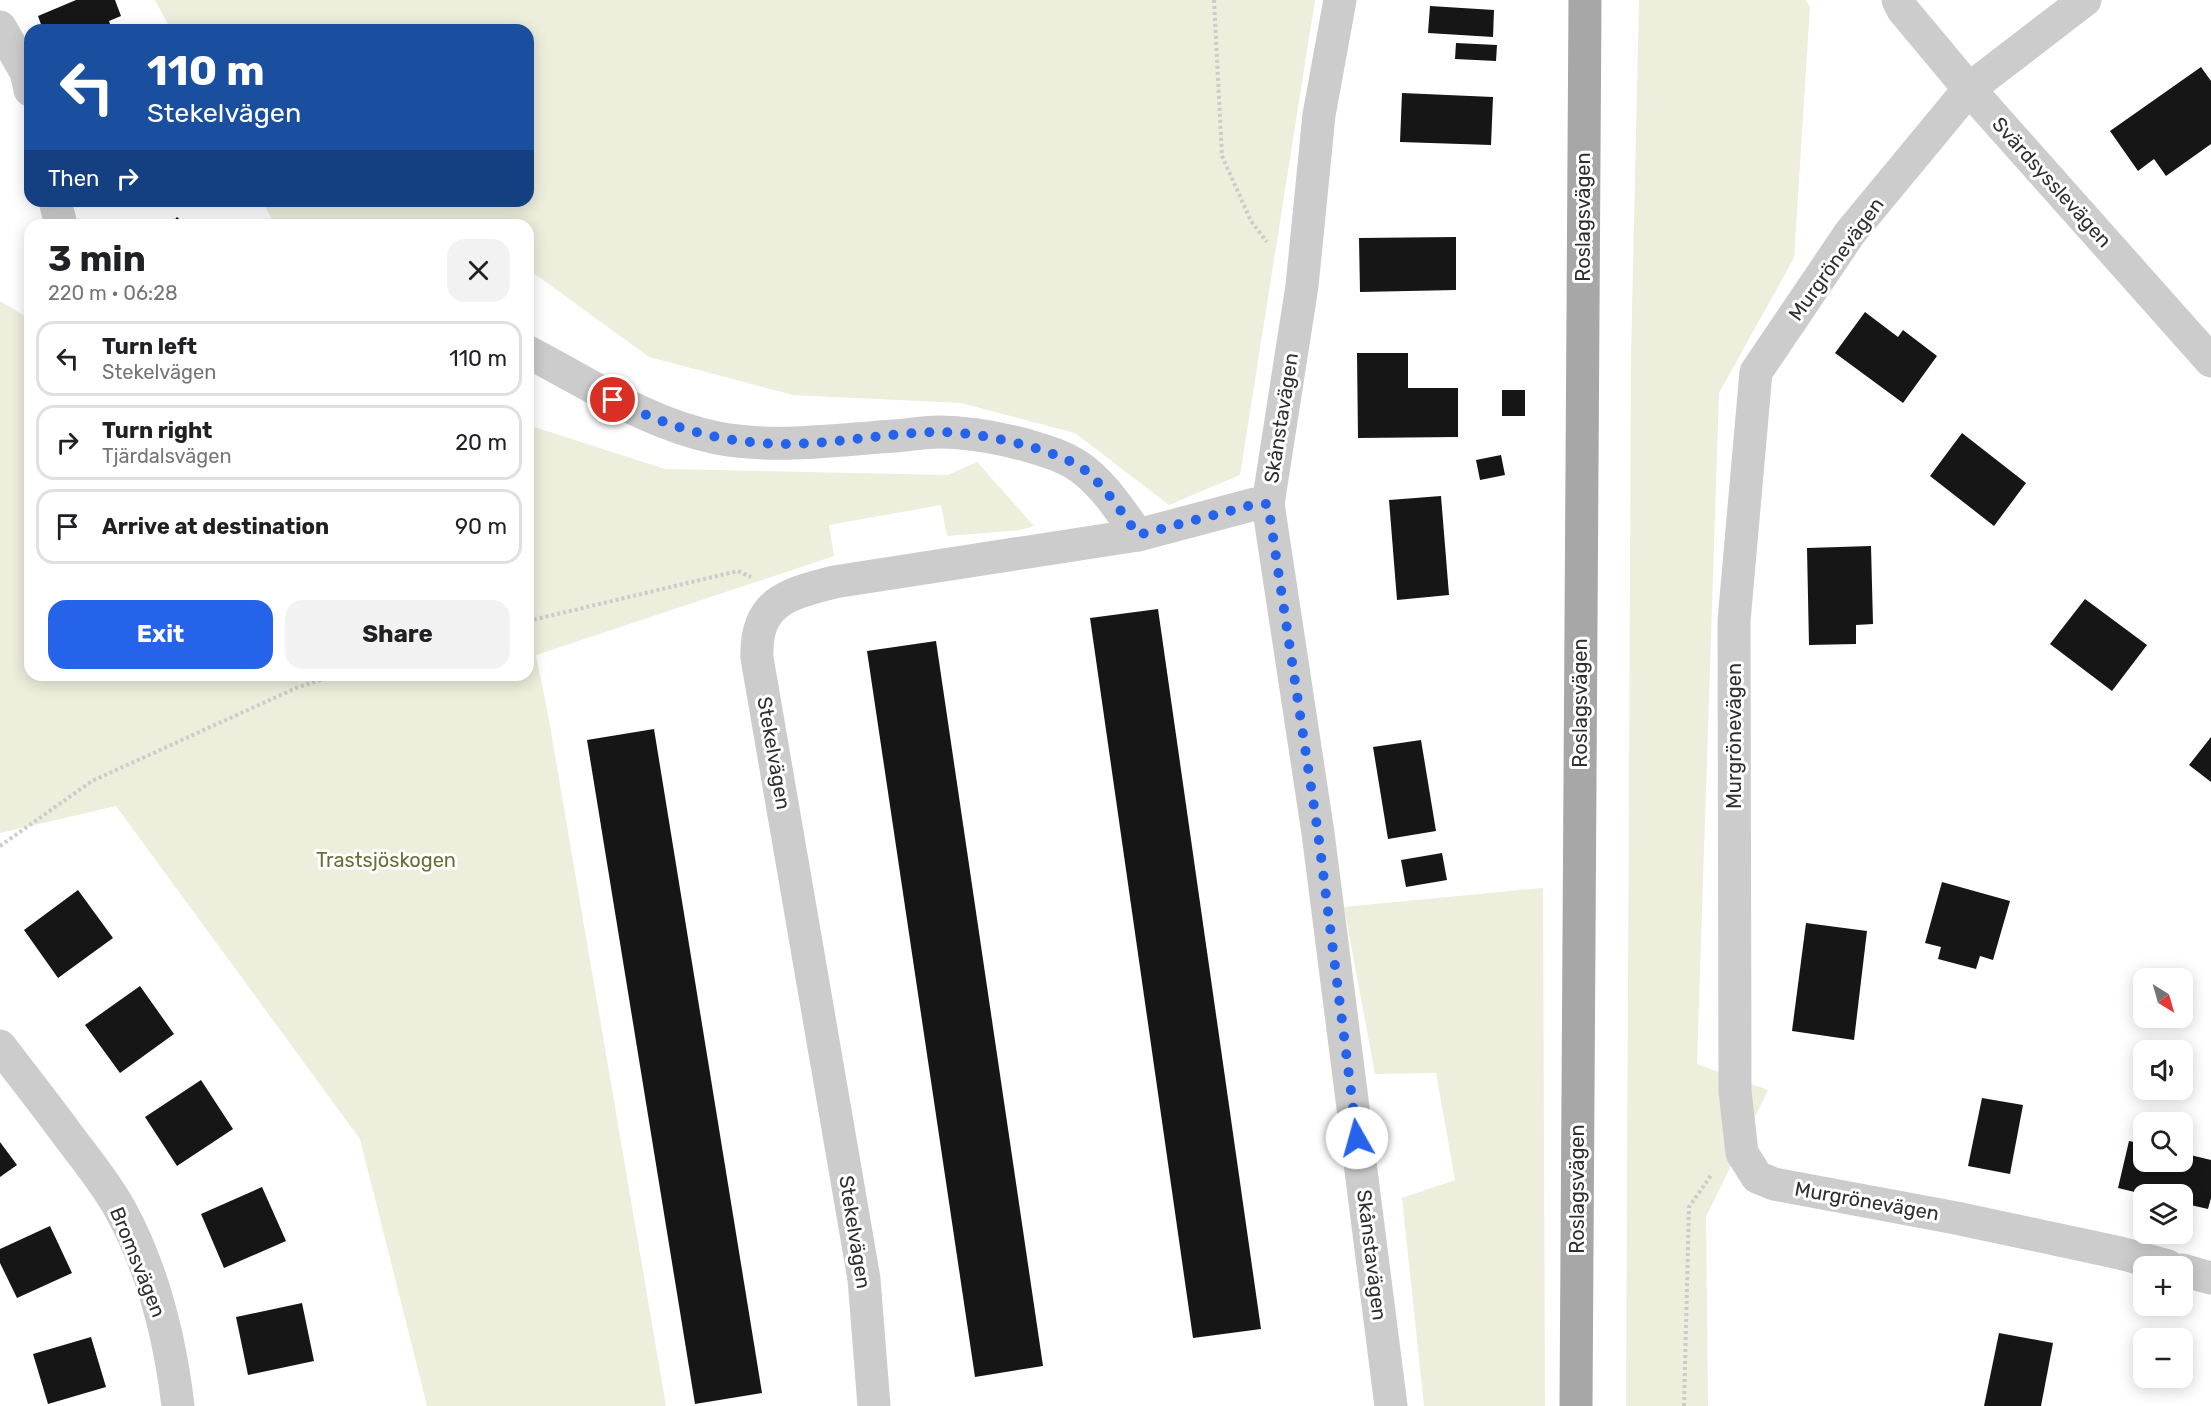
<!DOCTYPE html>
<html lang="en">
<head>
<meta charset="utf-8">
<style>
	body { margin:0; font-family:Rubik,sans-serif; background:#f2f2f2; color:#202124; height:100vh; display:flex; flex-direction:column; font-size:22px; white-space:nowrap }
	* { box-sizing:border-box; margin:0 }
	p { font-size:20px; color:#757577 }
	.icon { flex:none; width:33px; height:33px; fill:none; stroke:currentColor; stroke-width:2; stroke-linecap:round; stroke-linejoin:round }
	.map { position:relative; flex:1; overflow:hidden }
	.details { position:absolute; left:24px; top:219px; width:510px; height:462px; display:flex; flex-direction:column; background:#fff; border-radius:18px; box-shadow:0 3px 15px #0003 }
	.details>* { flex:none }
	.guide { position:absolute; left:24px; top:24px; width:510px; height:183px; border-radius:18px; box-shadow:0 3px 15px #0003; background:#1a4fa0; color:#fff; overflow:hidden }
	.needle { width:39px; rotate:143deg }
	.tools { position:absolute; left:2133px; top:968px; display:grid; gap:12px }
	.tools a { display:grid; place-items:center; width:60px; height:60px; border-radius:12px; background:#fff; box-shadow:0 3px 15px #0003; font-size:30px }
	.pin { position:absolute; display:grid; place-items:center; width:51px; height:51px; color:#fff; margin:-26px; border:3px solid #fff; border-radius:50%; box-shadow:0 2px 6px #0007 }
	.me { position:absolute; width:66px; margin:-33px; rotate:353deg; stroke-linejoin:round; filter:drop-shadow(0 0 4px #0008) }
	.turn { display:flex; align-items:center; gap:21px; height:126px; padding:0 24px; font-size:27px }
	.turn .icon { width:78px; height:78px; stroke-width:2.5 }
	.turn b { display:block; font-size:42px; line-height:51px }
	.then { display:flex; align-items:center; height:57px; padding:0 24px; background:#0003; gap:12px; font-size:22px }
	.round { display:grid; place-items:center; flex:none; width:63px; height:63px; border-radius:18px; background:#f2f2f2 }
	.headline { display:flex; align-items:center; justify-content:space-between; height:102px; padding:0 24px }
	h1 { font-size:36px; font-weight:700; line-height:45px }
	.cta { display:flex; gap:12px; margin-top:auto; padding:12px 24px }
	.cta a { flex:1; height:69px; border-radius:18px; background:#2563eb; color:#fff; font-size:24px; font-weight:700; line-height:69px; text-align:center }
	.cta a+a { background:#f2f2f2; color:#202124 }
	ul { padding:0; list-style:none }
	li { display:flex; align-items:center; gap:18px; height:75px; margin:0 12px 9px; padding:0 12px; border:3px solid #e0e0e0; border-radius:18px }
	li div { flex:1 }
	li b { display:block; font-size:22px }
	li em { font-style:normal }
	.map>svg:first-child { display:block }
	.green { fill:#edeedc }
	.building { fill:#161616 }
	.lines { fill:none; stroke-linecap:round; stroke-linejoin:round }
	.path { stroke:#ccc; stroke-width:4; stroke-dasharray:3 3; stroke-linecap:butt }
	.minor { stroke:#ccc; stroke-width:33 }
	.major { stroke:#a7a7a7; stroke-width:33 }
	.route { stroke:#2563eb; stroke-width:10; stroke-dasharray:0 18 }
	.labels { text-anchor:middle; stroke-width:6; stroke-linejoin:round; paint-order:stroke }
	.street-label { font-size:20px; fill:#2f2f2f; stroke:#fff }
	.park-label { font-size:20px; fill:#6a6f38; stroke:#fff }
</style>
</head>
<body>
<div class="map">
<svg width="2211" height="1406" viewBox="0 0 2211 1406">
	<rect width="100%" height="100%" fill="#fff"/>
	<g class="green">
		<polygon points="155,0 1315,0 1240,475 1169,505 1075,433 961,403 793,395 649,357 528,269 528,225 275,225 262,201 528,201 528,30 171,30"/>
		<polygon points="1639,0 1806,0 1810,7 1794,258 1719,393 1697,1064 1768,1090 1706,1217 1708,1406 1626,1406 1631,357"/>
		<polygon points="0,301 30,319 30,675 528,675 528,425 665,469 948,475 977,462 1034,526 1020,530 947,536 941,505 829,525 834,556 536,655 549,720 666,1406 427,1406 360,1139 116,806 0,833"/>
		<polygon points="1543,888 1545,1406 1424,1406 1402,1198 1455,1180 1436,1073 1375,1074 1344,907"/>
	</g>
	<g class="building">
		<polygon points="76,0 115,0 121,16 109,21 112,30 43,30 38,16"/>
		<polygon points="1430,6 1494,10 1493,37 1428,33"/>
		<polygon points="1456,43 1497,45 1496,61 1455,59"/>
		<polygon points="2201,67 2211,81 2211,144 2166,176 2154,159 2138,171 2110,131"/>
		<polygon points="1402,93 1493,97 1491,145 1400,142"/>
		<polygon points="177,217 186,225 170,225"/>
		<polygon points="1456,237 1456,290 1360,292 1359,238"/>
		<polygon points="1865,312 1898,337 1903,330 1937,356 1903,403 1835,353"/>
		<polygon points="1357,353 1408,353 1408,388 1458,388 1458,437 1358,438"/>
		<rect x="1502" y="390" width="23" height="26"/>
		<polygon points="1962,433 2026,483 1994,526 1930,476"/>
		<polygon points="1501,455 1505,475 1480,480 1476,460"/>
		<polygon points="1441,496 1449,595 1397,600 1389,500"/>
		<polygon points="1871,546 1873,624 1856,625 1856,644 1809,645 1807,548"/>
		<polygon points="2085,599 2147,645 2112,691 2050,644"/>
		<polygon points="1158,609 1261,1329 1193,1338 1090,618"/>
		<polygon points="936,641 1043,1366 975,1377 867,651"/>
		<polygon points="654,729 762,1393 695,1404 587,740"/>
		<polygon points="2211,737 2211,782 2189,765"/>
		<polygon points="1421,740 1436,831 1388,839 1373,747"/>
		<polygon points="1442,853 1447,880 1406,887 1401,860"/>
		<polygon points="1942,882 2010,901 1993,960 1980,956 1976,969 1938,959 1941,947 1925,943"/>
		<polygon points="78,890 113,938 58,978 24,930"/>
		<polygon points="1806,923 1867,931 1854,1040 1792,1031"/>
		<polygon points="140,986 174,1034 120,1073 85,1025"/>
		<polygon points="201,1080 233,1129 177,1166 145,1117"/>
		<polygon points="1982,1098 2023,1105 2010,1174 1968,1166"/>
		<polygon points="2129,1141 2144,1144 2144,1161 2182,1161 2182,1153 2211,1160 2211,1198 2208,1209 2182,1203 2182,1194 2143,1194 2118,1188"/>
		<polygon points="0,1142 17,1165 0,1177"/>
		<polygon points="262,1187 286,1241 224,1268 201,1214"/>
		<polygon points="50,1226 72,1273 17,1298 0,1263 0,1249"/>
		<polygon points="302,1303 314,1361 248,1375 236,1317"/>
		<polygon points="1999,1333 2053,1343 2041,1406 1984,1406"/>
		<polygon points="91,1337 106,1387 48,1404 33,1354"/>
	</g>
	<g class="lines">
		<g class="path">
			<polyline points="1214,0 1222,156 1251,221 1267,242"/>
			<polyline points="528,621 738,571 751,577"/>
			<polyline points="0,846 92,781 296,688 336,675"/>
			<polyline points="1684,1406 1689,1207 1712,1174"/>
		</g>
		<g class="minor">
			<polyline points="1340,0 1319,115 1302,286 1268,504 1318,833 1391,1406"/>
			<polyline points="1898,0 1903,10 1969,89 2211,361"/>
			<polyline points="2085,0 1969,89 1850,233 1756,372 1734,621 1735,1091 1742,1153 1757,1177 1774,1184 1956,1218 2120,1253 2168,1266"/>
			<polyline points="0,27 26,72 30,90"/>
			<polyline points="55,201 61,225"/>
			<path d="M528,352C590,384 647,424 717,438C776,449 835,440 894,436C909,435 924,432 939,432C969,432 1000,438 1029,446C1049,452 1070,458 1086,472C1107,489 1122,513 1138,535"/>
			<path d="M0,1046C22,1075 45,1104 67,1134C85,1158 105,1182 120,1209C153,1269 170,1338 178,1406"/>
			<polyline points="2182,1270 2211,1278"/>
			<path d="M874,1406L864,1279L757,658C755,601 788,594 834,582L1138,535L1255,504H1268"/>
		</g>
		<polyline class="major" points="1576,1406 1585,0"/>
	</g>
	<g class="lines">
		<path class="route" d="M613,400C660,423 707,439 760,443C819,448 879,433 938,432C969,432 1002,439 1032,447C1051,453 1070,459 1086,471C1107,489 1122,513 1138,535L1256,504H1268L1318,833L1357,1138"/>
	</g>
	<g class="labels">
		<g class="street-label">
			<text transform="translate(2052 182) rotate(48)" y="7">Svärdsysslevägen</text>
			<text transform="translate(1583 217) rotate(-90)" y="7">Roslagsvägen</text>
			<text transform="translate(1836 259) rotate(-54)" y="7">Murgrönevägen</text>
			<text transform="translate(1281 418) rotate(-81)" y="7">Skånstavägen</text>
			<text transform="translate(1580 703) rotate(-90)" y="7">Roslagsvägen</text>
			<text transform="translate(1734 736) rotate(-90)" y="7">Murgrönevägen</text>
			<text transform="translate(774 753) rotate(80)" y="7">Stekelvägen</text>
			<text transform="translate(1577 1189) rotate(-90)" y="7">Roslagsvägen</text>
			<text transform="translate(1867 1201) rotate(10)" y="7">Murgrönevägen</text>
			<text transform="translate(855 1232) rotate(81)" y="7">Stekelvägen</text>
			<text transform="translate(1372 1255) rotate(83)" y="7">Skånstavägen</text>
			<text transform="translate(138 1262) rotate(68)" y="7">Bromsvägen</text>
		</g>
		<g class="park-label">
			<text x="386" y="867">Trastsjöskogen</text>
		</g>
	</g>
</svg>
<div class="tools">
<a><svg class="needle" viewBox="-14 -14 28 28"><path d="M0-13l5 13h-10z" fill="#e53935"/><path d="M0 13l5-13h-10z" fill="#757577"/></svg></a>
<a><svg class="icon" aria-label="sound" viewBox="0 0 24 24"><path d="M4 9h4l5-4v14l-5-4H4zM17 9q2 3 0 6"/></svg></a>
<a><svg class="icon" aria-label="search" viewBox="0 0 24 24"><circle cx="10" cy="10" r="6"/><path d="M15 15l6 6"/></svg></a>
<a><svg class="icon" aria-label="layers" viewBox="0 0 24 24"><path d="M12 4l9 5-9 5-9-5zM3 14l9 5 9-5"/></svg></a>
<a>+</a>
<a>−</a>
</div>
<div class="pin" style="left:613px;top:400px;background:#d93025"><svg class="icon" aria-label="arrive" viewBox="0 0 24 24"><path d="M6 21V4h12l-3 4 3 4H6"/></svg></div>
<svg class="me" style="left:1357px;top:1138px" viewBox="-20 -20 40 40"><circle r="19" fill="#fff"/><path d="M0-13L10 11 0 6-10 11z" fill="#2563eb"/></svg>
<div class="guide">
<div class="turn"><svg class="icon" aria-label="left" viewBox="0 0 24 24"><path d="M17 20v-9H6M10 6l-5 5 5 5"/></svg><div><b>110 m</b>Stekelvägen</div></div>
<div class="then">Then<svg class="icon" aria-label="right" viewBox="0 0 24 24"><path d="M7 20v-9h11M14 6l5 5-5 5"/></svg></div>
</div>
<section class="details">
<div class="headline"><div><h1>3 min</h1><p>220 m · 06:28</p></div><a class="round"><svg class="icon" aria-label="close" viewBox="0 0 24 24"><path d="M6 6l12 12M18 6L6 18"/></svg></a></div>
<ul>
<li><svg class="icon" aria-label="left" viewBox="0 0 24 24"><path d="M17 20v-9H6M10 6l-5 5 5 5"/></svg><div><b>Turn left</b><p>Stekelvägen</p></div><em>110 m</em></li>
<li><svg class="icon" aria-label="right" viewBox="0 0 24 24"><path d="M7 20v-9h11M14 6l5 5-5 5"/></svg><div><b>Turn right</b><p>Tjärdalsvägen</p></div><em>20 m</em></li>
<li><svg class="icon" aria-label="arrive" viewBox="0 0 24 24"><path d="M6 21V4h12l-3 4 3 4H6"/></svg><div><b>Arrive at destination</b></div><em>90 m</em></li>
</ul>
<div class="cta"><a>Exit</a><a>Share</a></div>
</section>
</div>
</body>
</html>
